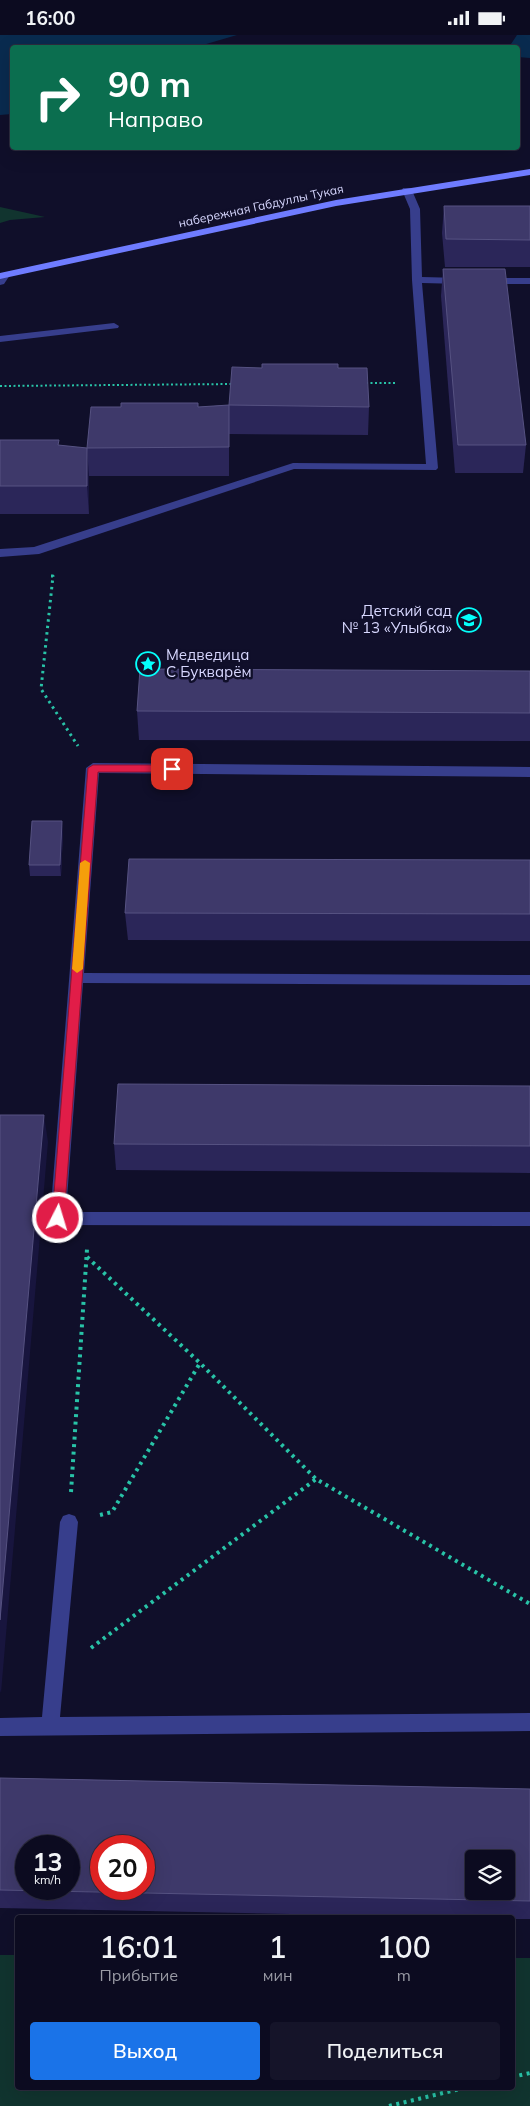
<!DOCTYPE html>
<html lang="ru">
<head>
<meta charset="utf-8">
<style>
	body { margin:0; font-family:Mulish,sans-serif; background:#151429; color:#f1f3f6; height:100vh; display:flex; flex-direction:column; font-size:19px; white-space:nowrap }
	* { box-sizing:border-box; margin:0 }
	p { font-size:16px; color:#9a9ba5 }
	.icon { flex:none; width:28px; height:28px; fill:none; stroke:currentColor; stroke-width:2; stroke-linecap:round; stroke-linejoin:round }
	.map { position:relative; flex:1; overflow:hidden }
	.drawer { position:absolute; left:15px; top:1880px; width:500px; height:175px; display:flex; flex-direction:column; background:#0c0b20; border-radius:5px; box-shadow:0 5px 20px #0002,0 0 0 1px #2c2b3e }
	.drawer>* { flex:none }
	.guide { position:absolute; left:10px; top:10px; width:510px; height:105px; border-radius:5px; box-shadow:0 5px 20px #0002,0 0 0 1px #2c2b3e; background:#0b6e4f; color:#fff; overflow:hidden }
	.fabs { position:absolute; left:465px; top:1815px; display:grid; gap:10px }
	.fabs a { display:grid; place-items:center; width:50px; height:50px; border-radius:5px; background:#0c0b20; box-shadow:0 5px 20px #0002,0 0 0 1px #2c2b3e; font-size:25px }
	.speed { position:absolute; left:15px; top:1800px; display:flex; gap:10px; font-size:25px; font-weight:700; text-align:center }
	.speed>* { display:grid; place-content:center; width:65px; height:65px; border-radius:50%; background:#0c0b20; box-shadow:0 5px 20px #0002,0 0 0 1px #2c2b3e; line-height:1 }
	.speed small { font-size:12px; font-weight:400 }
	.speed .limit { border:8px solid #d22; background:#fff; color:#111 }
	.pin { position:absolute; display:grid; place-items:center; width:42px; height:42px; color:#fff; margin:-21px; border-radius:10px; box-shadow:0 2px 8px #0006 }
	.me { position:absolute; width:55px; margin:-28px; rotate:5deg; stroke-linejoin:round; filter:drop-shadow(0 0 4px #0008) }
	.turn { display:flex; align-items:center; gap:18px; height:105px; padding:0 15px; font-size:22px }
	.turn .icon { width:65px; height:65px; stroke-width:2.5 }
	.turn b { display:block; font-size:35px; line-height:42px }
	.eta { display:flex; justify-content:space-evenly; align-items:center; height:85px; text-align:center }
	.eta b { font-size:30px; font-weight:600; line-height:35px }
	.button { display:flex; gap:10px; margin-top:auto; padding:10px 15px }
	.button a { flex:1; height:58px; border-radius:5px; background:#1a73e8; color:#fff; font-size:20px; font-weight:600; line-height:58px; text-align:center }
	.button a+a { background:#151429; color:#f1f3f6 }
	.status { display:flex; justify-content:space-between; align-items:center; height:35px; padding:0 25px; background:#0c0b20; direction:ltr }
	.status svg { height:14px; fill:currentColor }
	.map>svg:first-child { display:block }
	.green { fill:#11342f }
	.water { fill:#092b4f }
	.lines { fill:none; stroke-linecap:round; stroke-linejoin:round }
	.path-far2 { stroke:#28c3a7; stroke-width:2; stroke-dasharray:2 2.5; stroke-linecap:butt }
	.path-far1 { stroke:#28c3a7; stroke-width:3; stroke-dasharray:2.5 4; stroke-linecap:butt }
	.path { stroke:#28c3a7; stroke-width:4; stroke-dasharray:3 4.5; stroke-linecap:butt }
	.lane { fill:#373e8c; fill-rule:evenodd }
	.secondary { fill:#6f7cff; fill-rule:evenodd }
	.wall { fill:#2b2659 }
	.shaded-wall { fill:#18153e }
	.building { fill:#3e396a; stroke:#565282; fill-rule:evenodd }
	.route { fill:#e11d48; stroke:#92132f }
	.slow { fill:#f59e0b }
	.labels { text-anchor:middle; stroke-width:5; stroke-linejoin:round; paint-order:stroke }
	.far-street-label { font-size:12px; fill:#d8d8ff; stroke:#100f2a }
	.poi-label { font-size:15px; fill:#d8d8ff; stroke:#100f2a; text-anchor:end }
</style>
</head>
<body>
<div class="status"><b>16:00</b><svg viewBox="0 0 49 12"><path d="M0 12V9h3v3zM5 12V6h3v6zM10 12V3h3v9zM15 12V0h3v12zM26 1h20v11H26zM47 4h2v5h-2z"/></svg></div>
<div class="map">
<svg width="530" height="2071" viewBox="0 0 530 2071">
	<rect width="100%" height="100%" fill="#100f2a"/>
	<g class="green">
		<polygon points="0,172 45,182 10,185 0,188"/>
		<polygon points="0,1920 17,1920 18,2052 512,2052 513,1923 530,1923 530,2071 0,2071"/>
	</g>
	<g class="water">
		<polygon points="0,0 237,0 196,12 12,12 12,79 0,80"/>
		<polygon points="517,0 530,0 530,23 518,22 518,12 509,12"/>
	</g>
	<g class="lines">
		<g class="path-far2">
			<polyline points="366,348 397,348"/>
			<polyline points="0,351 234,349"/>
		</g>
		<polyline class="path-far1" points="51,541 53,541 41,654 78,711"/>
		<g class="path">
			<polyline points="87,1222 200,1328 316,1444 530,1569"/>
			<polyline points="71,1457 87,1214"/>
			<polyline points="100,1480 112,1477 200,1328"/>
			<polyline points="91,1613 316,1444"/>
			<polyline points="512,2042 530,2038"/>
			<polyline points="389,2071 468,2052"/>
		</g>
		<g class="lane">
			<polygon points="403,153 411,153 420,174 422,242 461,243 466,246 461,249 422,248 438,433 436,435 294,434 39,519 0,522 0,514 34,512 293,428 426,429 412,245 410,174 402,155"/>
			<polygon points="5,237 10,240 4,249 0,250 0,240"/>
			<polygon points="530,243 530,249 487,249 482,246 487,243"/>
			<polygon points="114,288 119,291 118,293 0,307 0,301"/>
			<polygon points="93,728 530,732 530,742 99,738 84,938 530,940 530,950 83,948 66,1177 530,1177 530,1191 58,1190 52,1188 50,1183 86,733"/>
			<polygon points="69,1479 75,1481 78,1487 60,1682 530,1678 530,1696 0,1701 0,1683 42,1682 60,1487 63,1481"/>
		</g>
		<polygon class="secondary" points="530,134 530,140 336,171 0,244 0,238 336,165"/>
	</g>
	<g class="wall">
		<polygon points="444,171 530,171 530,232 445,232 442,198"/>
		<polygon points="443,234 526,410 523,438 455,438 441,261"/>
		<polygon points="338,333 369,372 368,400 229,399 229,441 89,441 89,479 0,479 0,405 87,413 198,372 229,370"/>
		<polygon points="530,636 530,706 139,705 137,676"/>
		<polygon points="63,797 61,841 30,841 29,830"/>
		<polygon points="530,825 530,906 128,905 125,878"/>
		<polygon points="530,1051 530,1138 116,1135 114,1109"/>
		<polygon points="0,1743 530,1754 530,1884 512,1884 512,1882 437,1882 0,1873"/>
	</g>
	<g class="shaded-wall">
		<polygon points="87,413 89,441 89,479 87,451"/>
		<polygon points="62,786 63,797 61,841 60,830"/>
		<polygon points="44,1080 48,1107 1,1658 0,1655 0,1585"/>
	</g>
	<g class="building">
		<polygon points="444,171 530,171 530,205 446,204"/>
		<polygon points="443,234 505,234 526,410 458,410"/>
		<polygon points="262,329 338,329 338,333 367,333 369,372 229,370 229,412 87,413 91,372 121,372 121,368 198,368 198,372 229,370 232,332 262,333"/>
		<polygon points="0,405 59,405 58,410 87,413 87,451 0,451"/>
		<polygon points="140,634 530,636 530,678 137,676"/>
		<polygon points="32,786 62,786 60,830 29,830"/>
		<polygon points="129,824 530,825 530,879 125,878"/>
		<polygon points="118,1049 530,1051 530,1111 114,1109"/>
		<polygon points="0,1080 44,1080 0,1585"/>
		<path d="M0,1743L530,1754V1866L0,1855ZM26,1811H69V1854H26ZM101,1811H144V1854H101ZM474,1824H506V1856H474Z"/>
	</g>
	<polygon class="route" points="93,730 172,730 177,734 172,737 98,737 64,1183 58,1188 52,1183 88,733"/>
	<polygon class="slow" points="85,825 90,828 83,934 77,938 72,934 80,828"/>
	<defs>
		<g id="school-ring" transform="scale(1.25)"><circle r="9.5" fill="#100f2a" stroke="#04fffb" stroke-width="1.5"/><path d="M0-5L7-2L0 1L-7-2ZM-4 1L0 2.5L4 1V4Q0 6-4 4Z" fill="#04fffb"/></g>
		<g id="sight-ring" transform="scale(1.25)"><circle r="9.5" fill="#100f2a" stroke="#04fffb" stroke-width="1.5"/><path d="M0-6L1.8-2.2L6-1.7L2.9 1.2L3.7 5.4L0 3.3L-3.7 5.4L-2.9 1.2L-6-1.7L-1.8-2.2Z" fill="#04fffb"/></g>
	</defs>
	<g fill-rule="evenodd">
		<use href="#school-ring" x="469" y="585"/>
		<use href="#sight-ring" x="148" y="629"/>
	</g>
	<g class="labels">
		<g class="far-street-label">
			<text transform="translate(261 171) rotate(-12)" y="4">набережная Габдуллы Тукая</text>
		</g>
		<g class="poi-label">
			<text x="452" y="581">Детский сад<tspan x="452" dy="17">№ 13 «Улыбка»</tspan></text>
			<text x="166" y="625" text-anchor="start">Медведица<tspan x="166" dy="17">С Букварём</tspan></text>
		</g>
	</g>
</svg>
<div class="fabs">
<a><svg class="icon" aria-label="layers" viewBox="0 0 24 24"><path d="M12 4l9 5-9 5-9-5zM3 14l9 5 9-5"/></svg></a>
</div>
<div class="speed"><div>13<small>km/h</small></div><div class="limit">20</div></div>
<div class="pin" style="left:172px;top:734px;background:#d93025"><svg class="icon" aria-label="arrive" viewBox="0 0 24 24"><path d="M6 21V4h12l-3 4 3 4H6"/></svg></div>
<svg class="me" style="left:58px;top:1183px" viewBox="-20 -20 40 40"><circle r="17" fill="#e11d48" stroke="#fff" stroke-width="3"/><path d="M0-11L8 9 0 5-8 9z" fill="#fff"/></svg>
<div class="guide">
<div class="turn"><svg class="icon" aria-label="right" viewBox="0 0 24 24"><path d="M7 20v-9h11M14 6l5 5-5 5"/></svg><div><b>90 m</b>Направо</div></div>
</div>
<section class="drawer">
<div class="eta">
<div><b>16:01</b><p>Прибытие</p></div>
<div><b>1</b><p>мин</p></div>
<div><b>100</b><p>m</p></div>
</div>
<div class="button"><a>Выход</a><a>Поделиться</a></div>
</section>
</div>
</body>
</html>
